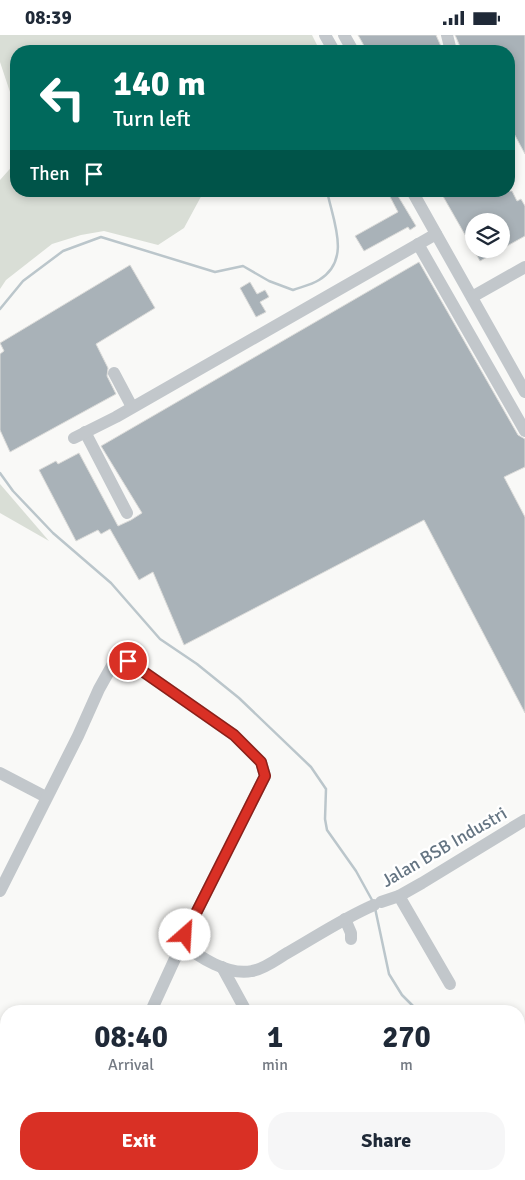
<!DOCTYPE html>
<html lang="en">
<head>
<meta charset="utf-8">
<style>
	body { margin:0; font-family:Signika,sans-serif; background:#f6f6f7; color:#1f2937; height:100vh; display:flex; flex-direction:column; font-size:19px; white-space:nowrap }
	* { box-sizing:border-box; margin:0 }
	p { font-size:16px; color:#747a83 }
	.icon { flex:none; width:28px; height:28px; fill:none; stroke:currentColor; stroke-width:2; stroke-linecap:round; stroke-linejoin:round }
	.map { position:relative; flex:1; overflow:hidden }
	.panel { position:absolute; left:0px; top:970px; width:525px; height:175px; display:flex; flex-direction:column; background:#fff; border-radius:20px 20px 0 0; box-shadow:0 2px 8px #0003 }
	.panel>* { flex:none }
	.hud { position:absolute; left:10px; top:10px; width:505px; height:152px; border-radius:20px; box-shadow:0 2px 8px #0003; background:#00695c; color:#fff; overflow:hidden }
	.controls { position:absolute; left:465px; top:178px; display:grid; gap:10px }
	.controls a { display:grid; place-items:center; width:45px; height:45px; border-radius:50%; background:#fff; box-shadow:0 2px 8px #0003; font-size:25px }
	.pin { position:absolute; display:grid; place-items:center; width:42px; height:42px; color:#fff; margin:-21px; border:2px solid #fff; border-radius:50%; box-shadow:0 1px 5px #0007 }
	.me { position:absolute; width:55px; margin:-28px; rotate:26deg; stroke-linejoin:round; filter:drop-shadow(0 0 4px #0008) }
	.turn { display:flex; align-items:center; gap:18px; height:105px; padding:0 20px; font-size:22px }
	.turn .icon { width:65px; height:65px; stroke-width:2.5 }
	.turn b { display:block; font-size:35px; line-height:42px }
	.then { display:flex; align-items:center; height:48px; padding:0 20px; background:#0003; gap:10px; font-size:19px }
	.eta { display:flex; justify-content:space-evenly; align-items:center; height:85px; text-align:center }
	.eta b { font-size:30px; font-weight:700; line-height:35px }
	.button { display:flex; gap:10px; margin-top:auto; padding:10px 20px }
	.button a { flex:1; height:58px; border-radius:20px; background:#d93025; color:#fff; font-size:20px; font-weight:700; line-height:58px; text-align:center }
	.button a+a { background:#f6f6f7; color:#1f2937 }
	.status { display:flex; justify-content:space-between; align-items:center; height:35px; padding:0 25px; background:#fff; direction:ltr }
	.status svg { height:14px; fill:currentColor }
	.map>svg:first-child { display:block }
	.green { fill:#d9ded6 }
	.lines { fill:none; stroke-linecap:round; stroke-linejoin:round }
	.stream { stroke:#bbc6cb; stroke-width:2.5 }
	.building { fill:#a9b2b8; stroke:#dbdbd9; fill-rule:evenodd }
	.minor { stroke:#c2c7cb; stroke-width:12 }
	.route-casing { stroke:#8d1f18; stroke-width:12 }
	.route { stroke:#d93025; stroke-width:9 }
	.labels { text-anchor:middle; stroke-width:5; stroke-linejoin:round; paint-order:stroke }
	.street-label { font-size:18px; fill:#647482; stroke:#fff }
</style>
</head>
<body>
<div class="status"><b>08:39</b><svg viewBox="0 0 49 12"><path d="M0 12V9h3v3zM5 12V6h3v6zM10 12V3h3v9zM15 12V0h3v12zM26 1h20v11H26zM47 4h2v5h-2z"/></svg></div>
<div class="map">
<svg width="525" height="1145" viewBox="0 0 525 1145">
	<rect width="100%" height="100%" fill="#f9f9f7"/>
	<g class="green">
		<polygon points="0,0 312,0 320,16 16,16 16,75 0,27"/>
		<polygon points="16,127 16,156 204,156 184,193 158,210 104,196 81,200 52,209 6,245 0,254 0,145"/>
		<polygon points="0,449 49,506 0,478"/>
		<polygon points="145,1139 508,1139 515,1145 136,1145"/>
	</g>
	<g class="lines">
		<g class="stream">
			<path d="M0,274L23,246L63,216L101,202L215,237L243,231L269,246L293,255C301,252 311,250 319,245C352,225 333,186 327,156"/>
			<polyline points="0,438 13,456 53,498 111,548 160,604 197,629 239,663 311,732 326,754 325,784 327,795 356,836 372,865"/>
			<polyline points="375,873 389,939 402,960 418,976"/>
			<polyline points="519,1083 525,1089"/>
		</g>
	</g>
	<g class="building">
		<polygon points="358,0 436,0 443,16 367,16"/>
		<polygon points="455,0 525,0 525,119 511,93 509,95 509,16 462,16"/>
		<polygon points="387,156 395,156 416,191 410,195 408,192 364,216 355,201 398,177"/>
		<path d="M440,156H512L517,166L521,164L525,171V201L480,226ZM474,186H501V214H474Z"/>
		<polygon points="419,227 518,400 525,404 525,432 504,442 525,482 525,678 424,485 184,610 153,537 139,545 110,494 101,499 98,495 76,506 39,435 56,426 58,429 79,418 118,491 131,485 142,478 101,411"/>
		<polygon points="130,230 155,273 96,309 108,333 107,341 116,359 10,417 0,395 0,319 4,316 0,308"/>
		<polygon points="250,247 257,259 265,255 269,262 260,267 266,277 256,282 240,253"/>
	</g>
	<g class="lines">
		<g class="minor">
			<polyline points="325,0 334,16"/>
			<polyline points="344,0 353,16"/>
			<polyline points="447,0 451,16"/>
			<polyline points="412,156 525,357"/>
			<polyline points="418,209 525,396"/>
			<polyline points="472,262 525,232"/>
			<polyline points="114,338 132,372"/>
			<polyline points="85,397 127,478"/>
			<polyline points="74,403 116,382 436,199"/>
			<polyline points="0,738 46,762"/>
			<polyline points="0,856 78,701 99,654 113,629 128,626 234,700 261,727 265,741 195,880 151,976"/>
			<polyline points="399,861 450,949"/>
			<polyline points="381,867 399,861 422,848 525,785"/>
			<polyline points="345,884 351,898 351,904"/>
			<path d="M182,908C199,922 228,941 252,936C265,934 278,923 289,917C317,901 344,883 374,870"/>
			<polyline points="222,932 246,976"/>
			<polyline points="0,1057 6,1060"/>
		</g>
	</g>
	<g class="lines">
		<g class="route-casing">
			<polyline id="route" points="128,626 234,700 261,727 265,741 185,900"/>
		</g>
		<use href="#route" class="route"/>
	</g>
	<g class="labels">
		<g class="street-label">
			<text transform="translate(444 812) rotate(-30)" y="6">Jalan BSB Industri</text>
		</g>
	</g>
</svg>
<div class="controls">
<a><svg class="icon" aria-label="layers" viewBox="0 0 24 24"><path d="M12 4l9 5-9 5-9-5zM3 14l9 5 9-5"/></svg></a>
</div>
<div class="pin" style="left:128px;top:626px;background:#d93025"><svg class="icon" aria-label="arrive" viewBox="0 0 24 24"><path d="M6 21V4h12l-3 4 3 4H6"/></svg></div>
<svg class="me" style="left:185px;top:900px" viewBox="-20 -20 40 40"><circle r="19" fill="#fff"/><path d="M0-13L10 11 0 6-10 11z" fill="#d93025"/></svg>
<div class="hud">
<div class="turn"><svg class="icon" aria-label="left" viewBox="0 0 24 24"><path d="M17 20v-9H6M10 6l-5 5 5 5"/></svg><div><b>140 m</b>Turn left</div></div>
<div class="then">Then<svg class="icon" aria-label="arrive" viewBox="0 0 24 24"><path d="M6 21V4h12l-3 4 3 4H6"/></svg></div>
</div>
<section class="panel">
<div class="eta">
<div><b>08:40</b><p>Arrival</p></div>
<div><b>1</b><p>min</p></div>
<div><b>270</b><p>m</p></div>
</div>
<div class="button"><a>Exit</a><a>Share</a></div>
</section>
</div>
</body>
</html>
